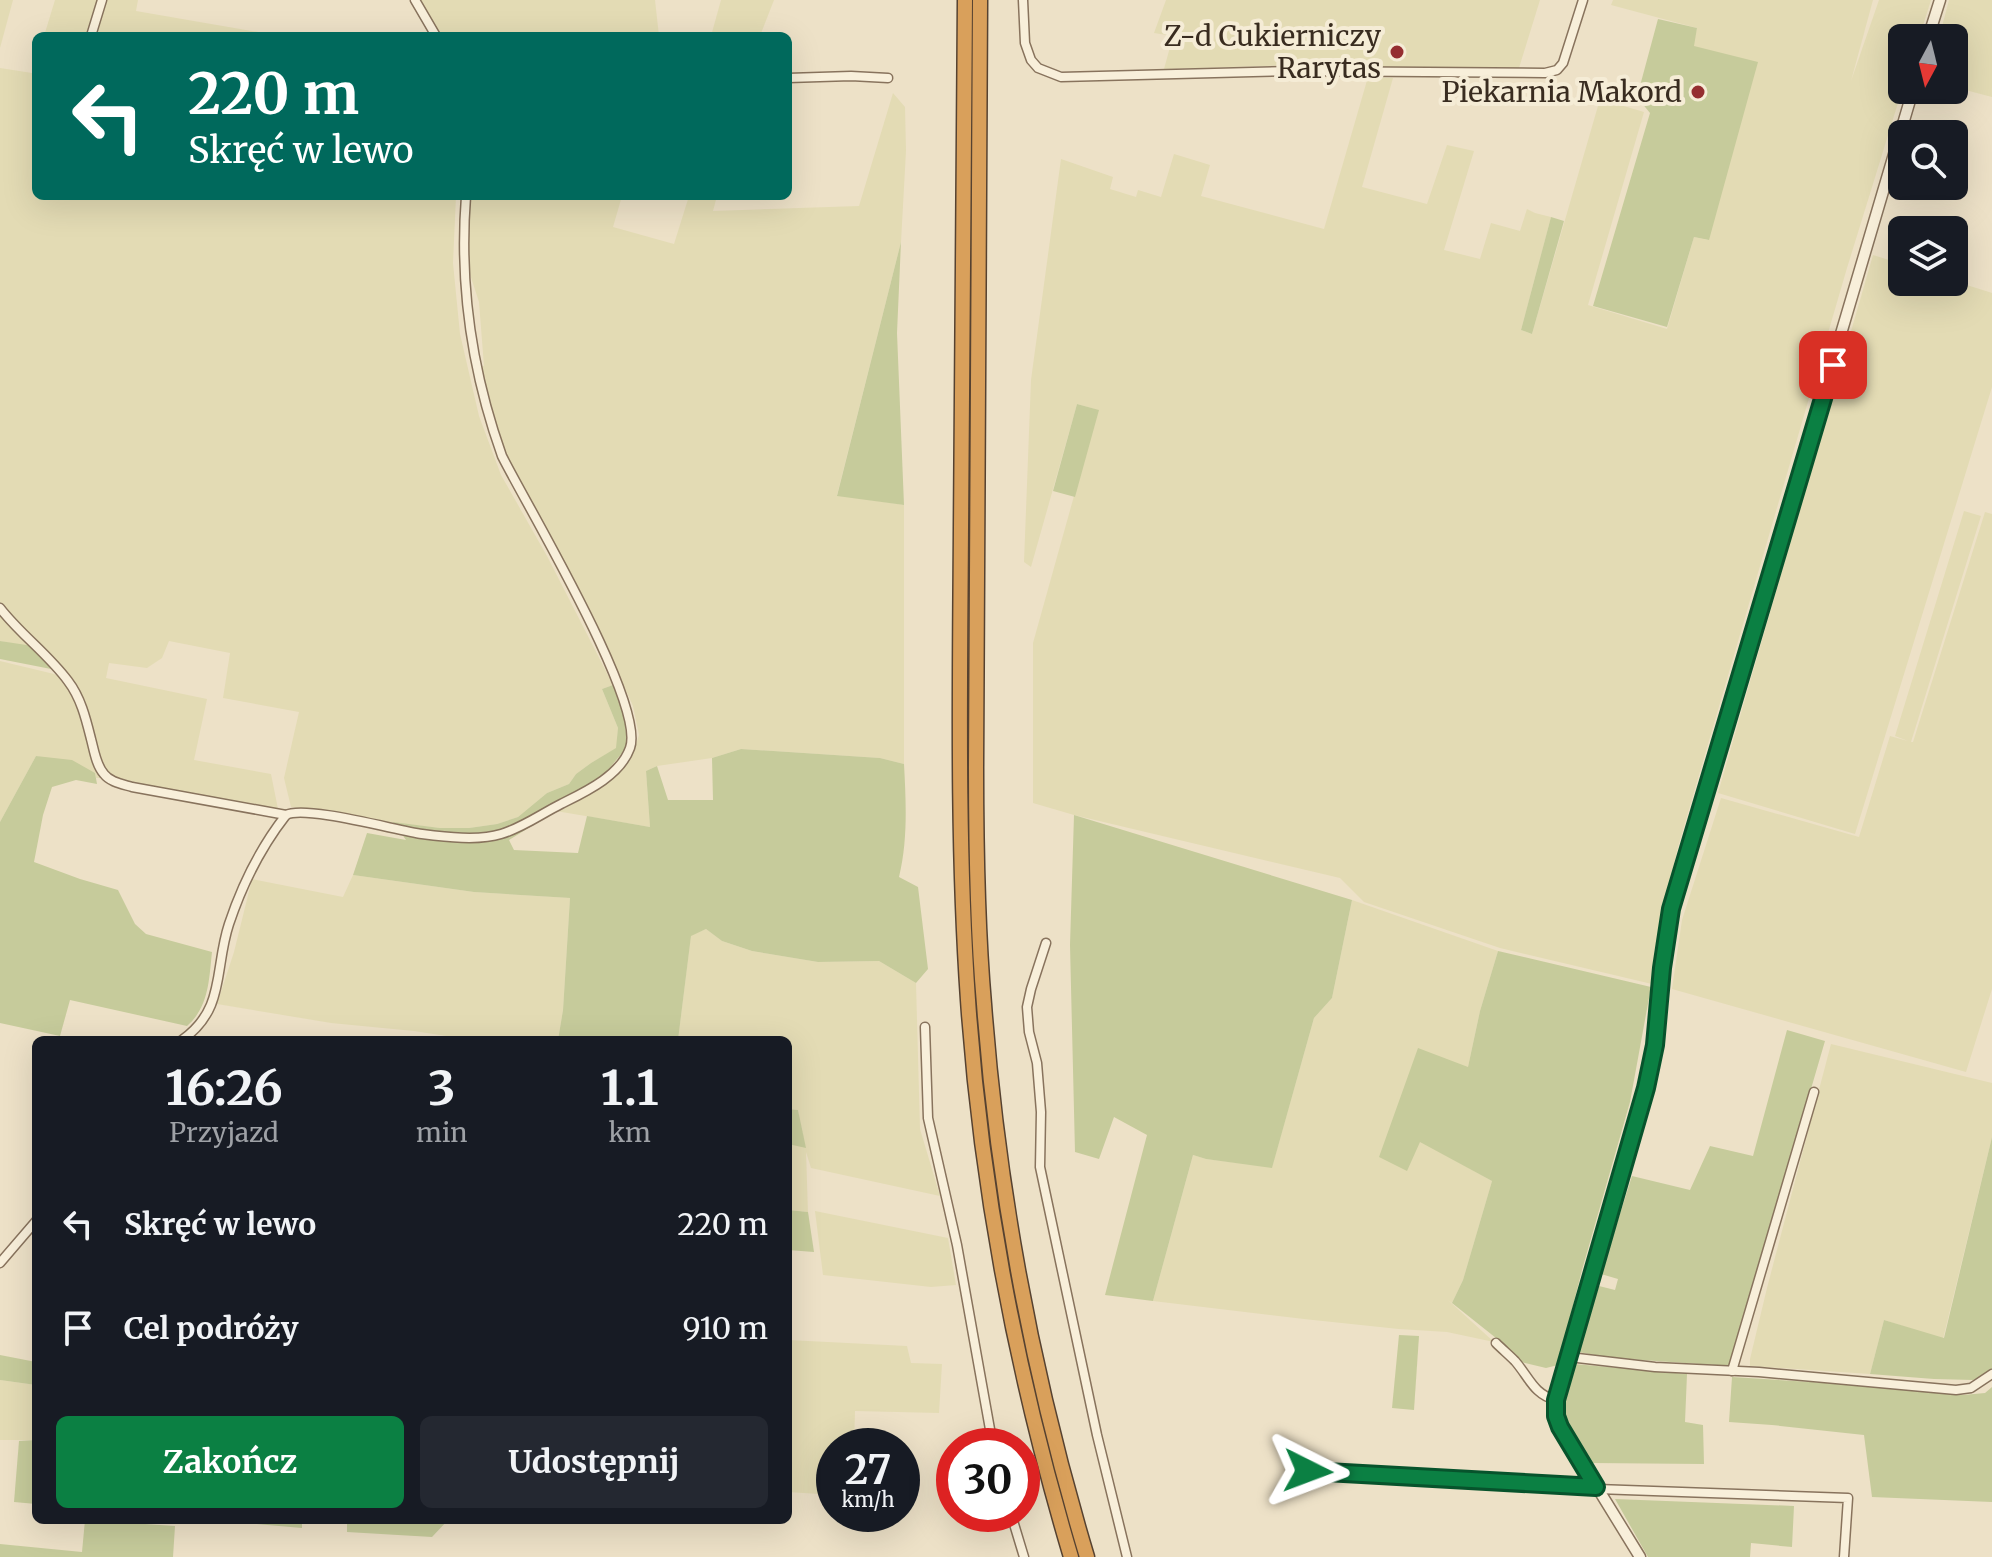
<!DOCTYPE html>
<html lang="pl">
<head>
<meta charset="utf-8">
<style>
	body { margin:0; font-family:Merriweather,serif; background:#242831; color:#f1f3f6; height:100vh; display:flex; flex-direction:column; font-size:30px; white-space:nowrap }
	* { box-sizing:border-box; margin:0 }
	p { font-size:26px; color:#9ea1a6 }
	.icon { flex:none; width:44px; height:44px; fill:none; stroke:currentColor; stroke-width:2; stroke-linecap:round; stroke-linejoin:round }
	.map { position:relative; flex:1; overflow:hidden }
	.drawer { position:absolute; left:32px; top:1036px; width:760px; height:488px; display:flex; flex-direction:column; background:#171b24; border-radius:12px; box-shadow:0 8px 32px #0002 }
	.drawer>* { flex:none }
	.guide { position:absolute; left:32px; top:32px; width:760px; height:168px; border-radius:12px; box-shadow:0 8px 32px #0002; background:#00695c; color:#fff; overflow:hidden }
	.needle { width:52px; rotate:187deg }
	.fabs { position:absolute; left:1888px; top:24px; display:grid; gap:16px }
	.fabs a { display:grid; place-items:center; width:80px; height:80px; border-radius:12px; background:#171b24; box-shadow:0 8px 32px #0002; font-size:40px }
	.speed { position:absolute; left:816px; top:1428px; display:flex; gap:16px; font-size:40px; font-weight:700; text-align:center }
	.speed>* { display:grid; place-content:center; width:104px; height:104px; border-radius:50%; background:#171b24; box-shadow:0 8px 32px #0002; line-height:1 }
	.speed small { font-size:20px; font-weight:400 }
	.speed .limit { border:12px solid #d22; background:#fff; color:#111 }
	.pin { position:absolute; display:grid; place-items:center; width:68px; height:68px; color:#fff; margin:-34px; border-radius:16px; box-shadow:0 4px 12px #0006 }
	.me { position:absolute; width:88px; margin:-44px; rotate:93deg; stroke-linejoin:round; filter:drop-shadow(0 0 6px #0008) }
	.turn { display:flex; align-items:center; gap:28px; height:168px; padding:0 24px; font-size:36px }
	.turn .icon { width:104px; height:104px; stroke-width:2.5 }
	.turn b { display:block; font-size:56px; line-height:68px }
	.eta { display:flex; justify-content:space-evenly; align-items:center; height:136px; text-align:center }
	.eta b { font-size:48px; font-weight:700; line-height:56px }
	.action { display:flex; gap:16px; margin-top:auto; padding:16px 24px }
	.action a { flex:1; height:92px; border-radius:12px; background:#0b8043; color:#fff; font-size:32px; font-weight:700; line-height:92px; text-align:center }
	.action a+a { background:#242831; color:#f1f3f6 }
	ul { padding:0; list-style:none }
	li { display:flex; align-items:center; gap:24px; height:104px; padding:0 24px }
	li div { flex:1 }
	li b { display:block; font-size:30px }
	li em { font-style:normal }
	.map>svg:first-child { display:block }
	.farmland { fill:#e3dbb4 }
	.green { fill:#c6cb9b }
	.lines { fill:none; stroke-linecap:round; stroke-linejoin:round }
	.minor-casing { stroke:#88735d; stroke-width:11 }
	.tertiary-casing { stroke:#88735d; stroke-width:13 }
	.motorway-casing { stroke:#564231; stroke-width:17 }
	.minor { stroke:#f8efda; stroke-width:8 }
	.tertiary { stroke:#f8efda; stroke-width:10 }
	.motorway { stroke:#d9a05b; stroke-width:14 }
	.route-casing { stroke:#07532c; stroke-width:20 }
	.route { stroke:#0b8043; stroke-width:14 }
	.poi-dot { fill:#952e30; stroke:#f5ecd6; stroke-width:3 }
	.labels { text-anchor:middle; stroke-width:8; stroke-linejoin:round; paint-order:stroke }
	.poi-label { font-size:28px; fill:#392c20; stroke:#f5ecd6; text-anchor:end }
</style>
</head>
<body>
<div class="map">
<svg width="1992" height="1557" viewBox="0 0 1992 1557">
	<rect width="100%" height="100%" fill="#ede1c7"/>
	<g class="farmland">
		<polygon points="0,0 13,0 0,48"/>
		<polygon points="55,0 138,0 136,11 281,36 44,36"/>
		<polygon points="420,0 655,0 659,36 440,36"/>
		<polygon points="721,0 774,0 760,36 711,36"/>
		<polygon points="1166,0 1540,0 1519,68 1464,69 1293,65 1164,69 1173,36 1154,33"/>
		<polygon points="1613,0 1873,0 1851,81 1879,0 1931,0 1919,38 1902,38 1902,90 1847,268 1678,847 1654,952 1652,984 1500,948 1364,902 1340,878 1074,815 1033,803 1033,643 1098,410 1077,404 1031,567 1024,562 1031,380 1061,159 1113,177 1110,189 1136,197 1138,190 1161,197 1174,154 1210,165 1201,196 1324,229 1368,77 1393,78 1362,187 1427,204 1447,145 1474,151 1444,250 1480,259 1491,223 1520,231 1527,209 1535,213 1551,217 1521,330 1532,334 1600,99 1644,112 1588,305 1667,329 1694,237 1708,240 1693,46 1697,28 1611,5"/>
		<polygon points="1949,0 1992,0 1992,97 1954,87 1954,38 1939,38"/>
		<polygon points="36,60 36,196 456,196 453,263 460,334 479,416 501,475 547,556 613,685 602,689 618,728 617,748 591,763 576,774 569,784 547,793 518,817 497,824 469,828 440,828 388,822 291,807 284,778 299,712 223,698 230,653 169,641 162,658 147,668 109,663 106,678 207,699 194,760 271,774 278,809 118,782 106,771 74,683 38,642 33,646 25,646 0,641 0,68 32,73"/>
		<polygon points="893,93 905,107 906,151 901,242 837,495 904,505 904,764 880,758 741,749 712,758 657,766 646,771 650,827 556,811 610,780 625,767 634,751 639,735 633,706 596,625 517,478 496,434 478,367 484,366 479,302 467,265 469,196 622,196 613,227 674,244 689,196 717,196 713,211 859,206"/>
		<polygon points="1873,255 1902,264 1902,282 1954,281 1992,293 1992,387 1855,834 1718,793"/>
		<polygon points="1964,511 1981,516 1911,742 1913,742 1985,512 1992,514 1992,989 1966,1072 1672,989 1682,920 1721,798 1859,837 1890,736 1908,741 1895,736"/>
		<polygon points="0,661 54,674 66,680 82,712 103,778 96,778 95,773 36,756 0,822"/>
		<polygon points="353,875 474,892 570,898 563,1010 558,1040 472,1040 414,1031 331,1023 217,1004 234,952 252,879 343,897"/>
		<polygon points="1352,900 1498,951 1480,1011 1468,1067 1420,1141 1492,1181 1463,1280 1452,1303 1448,1300 1494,1342 1447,1332 1399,1329 1304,1319 1153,1301 1193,1155 1206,1159 1272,1167 1314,1018 1332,998"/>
		<polygon points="706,929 722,941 752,951 818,962 879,961 916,983 920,1129 940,1196 811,1168 806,1152 808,1212 788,1210 788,1144 805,1147 798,1110 788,1109 788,1040 678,1040 691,935"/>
		<polygon points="1831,1044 1992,1083 1992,1137 1943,1339 1884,1320 1870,1374 1750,1366 1750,1359 1767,1288"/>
		<polygon points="815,1211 948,1238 956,1285 931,1287 823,1275"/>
		<polygon points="788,1340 907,1346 911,1363 942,1364 939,1413 855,1411 854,1446 834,1446 834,1495 788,1492"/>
		<polygon points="0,1380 36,1385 36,1440 0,1440"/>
	</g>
	<g class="green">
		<polygon points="1658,19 1697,28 1694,46 1758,62 1709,240 1694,237 1667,327 1593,306 1650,113 1637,97"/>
		<polygon points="1551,217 1564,221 1532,334 1521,330"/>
		<polygon points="901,242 897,333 904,505 837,496"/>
		<polygon points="1077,404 1099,410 1075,497 1053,491"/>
		<polygon points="0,641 33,646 51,669 0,659"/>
		<path d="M613,685L625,720L627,747L588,794L556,811L509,840L514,850L578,853L587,816L650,827L646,771L657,766L668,800H713L712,758L741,749L880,758L904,764C906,802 908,840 899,877L918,887L928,969L916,983L879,961L818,962L752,951L722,941L706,929L691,936L678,1040H558L563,1010L570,898L474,892L353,875L367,833L406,840L393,822L440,828H469L497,824L518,817L547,793L569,784L576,774L591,763L616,748L618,728L602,689Z"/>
		<path d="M36,756L72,760L95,773L97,784L76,780L52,787L43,815L34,862L80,879L118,890L135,924L146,934L212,952C209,979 209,1007 187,1026L70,1000L60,1036L0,1023V822Z"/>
		<polygon points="1074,815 1352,900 1332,998 1314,1018 1272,1168 1206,1159 1193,1155 1153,1301 1105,1295 1147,1135 1114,1117 1099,1159 1075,1152 1070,945"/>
		<polygon points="1498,951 1651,987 1630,1102 1582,1270 1558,1365 1546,1368 1521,1362 1496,1338 1452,1303 1463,1280 1492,1181 1420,1142 1407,1171 1379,1157 1418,1048 1468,1067 1480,1011"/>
		<polygon points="1787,1030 1825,1041 1730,1366 1612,1358 1578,1352 1599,1286 1615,1290 1618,1279 1601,1274 1632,1176 1690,1190 1710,1146 1753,1156"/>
		<polygon points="788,1109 798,1110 806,1148 788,1144"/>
		<polygon points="1992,1137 1992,1371 1973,1380 1934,1379 1870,1374 1884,1320 1944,1338"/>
		<polygon points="788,1210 808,1212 814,1252 788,1250"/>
		<polygon points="1399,1335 1419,1336 1414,1410 1392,1408"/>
		<polygon points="0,1355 36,1362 36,1385 0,1380"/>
		<polygon points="1574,1364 1687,1374 1685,1422 1703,1425 1704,1464 1591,1463 1570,1431 1562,1402"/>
		<polygon points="1732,1377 1859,1385 1963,1395 1985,1393 1992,1387 1992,1502 1872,1497 1864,1435 1772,1425 1729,1422"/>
		<polygon points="36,1440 36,1504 14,1502 19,1441"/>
		<polygon points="1615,1499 1794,1506 1792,1547 1751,1543 1750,1557 1648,1557"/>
		<polygon points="85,1520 175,1526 173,1557 0,1557 0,1544 82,1552"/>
		<polygon points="210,1520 302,1520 302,1528"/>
		<polygon points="347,1520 448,1520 432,1537 347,1532"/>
	</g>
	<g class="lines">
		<g class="minor-casing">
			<g id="minor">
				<polyline points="415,0 436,36"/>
				<polyline points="1023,0 1025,43 1031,60 1038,68 1061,77 1293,71 1545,73 1557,70 1563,63 1583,0"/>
				<polyline points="91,36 102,0"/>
				<polyline points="788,78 851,76 888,78"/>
				<path d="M0,608C20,634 48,654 68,681C81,698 86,719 91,739C94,750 96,765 104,774C110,782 122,784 132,787L286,815"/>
				<polyline points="1046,943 1031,989 1027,1007 1029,1032 1037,1063 1041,1112 1040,1167 1097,1435 1127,1557"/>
				<polyline points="925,1027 928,1118 957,1245 993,1446"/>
				<path d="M182,1040C226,1009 214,969 229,924C242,885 261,847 286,815C305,805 395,830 422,834C445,837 479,841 501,834C522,828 541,814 561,804C585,792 620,776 630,748C646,704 527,506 502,456C472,372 459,285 466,196"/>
				<polyline points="0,1263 36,1221"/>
				<path d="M1496,1343C1502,1349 1509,1355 1515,1361C1529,1377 1534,1395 1556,1400"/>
				<polyline points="1569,1357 1655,1367 1759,1372 1956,1390 1971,1388 1992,1374"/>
				<polyline points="1732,1371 1814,1092"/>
				<polyline points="1308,1471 1596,1487"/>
				<polyline points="1597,1489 1848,1498 1844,1557"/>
				<polyline points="1011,1514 1024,1557"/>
			</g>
		</g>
		<g class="tertiary-casing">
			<g id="tertiary">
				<polyline points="1928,38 1940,0"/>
				<polyline points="1640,1557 1560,1427 1556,1416 1556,1400 1649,1074 1657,1025 1662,968 1671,909 1913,90"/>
			</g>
		</g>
		<g class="motorway-casing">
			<g id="motorway">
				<path d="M965,0C964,176 962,352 961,528C960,685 957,843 968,1000C981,1189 1017,1376 1071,1557"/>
				<path d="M980,0L976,768C976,846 977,925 984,1004C998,1192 1033,1377 1087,1557"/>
			</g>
		</g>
		<use href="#minor" class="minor"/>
		<use href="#tertiary" class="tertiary"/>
		<use href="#motorway" class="motorway"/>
	</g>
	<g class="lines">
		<g class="route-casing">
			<polyline id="route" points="1308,1471 1596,1487 1560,1427 1556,1416 1556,1400 1646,1088 1655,1045 1662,968 1671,909 1833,365"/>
		</g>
		<use href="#route" class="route"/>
	</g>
	<g class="poi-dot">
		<circle cx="1397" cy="52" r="8"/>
		<circle cx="1698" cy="92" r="8"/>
	</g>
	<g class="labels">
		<g class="poi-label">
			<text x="1381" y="46">Z-d Cukierniczy<tspan x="1381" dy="32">Rarytas</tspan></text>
			<text x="1682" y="102">Piekarnia Makord</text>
		</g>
	</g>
</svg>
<div class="fabs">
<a><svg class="needle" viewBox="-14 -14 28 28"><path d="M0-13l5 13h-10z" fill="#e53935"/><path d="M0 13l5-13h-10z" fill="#9ea1a6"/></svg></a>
<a><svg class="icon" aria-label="search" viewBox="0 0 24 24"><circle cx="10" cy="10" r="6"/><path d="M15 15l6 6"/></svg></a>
<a><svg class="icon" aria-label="layers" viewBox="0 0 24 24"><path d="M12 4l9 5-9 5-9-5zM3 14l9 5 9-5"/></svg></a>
</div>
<div class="speed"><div>27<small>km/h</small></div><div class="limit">30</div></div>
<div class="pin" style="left:1833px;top:365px;background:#d93025"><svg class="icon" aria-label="arrive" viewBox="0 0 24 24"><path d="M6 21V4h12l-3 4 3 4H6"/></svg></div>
<svg class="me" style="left:1308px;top:1471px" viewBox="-20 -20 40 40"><path d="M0-17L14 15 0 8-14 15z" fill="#0b8043" stroke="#fff" stroke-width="4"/></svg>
<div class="guide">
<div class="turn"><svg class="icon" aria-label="left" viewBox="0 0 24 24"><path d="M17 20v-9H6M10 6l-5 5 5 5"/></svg><div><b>220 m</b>Skręć w lewo</div></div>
</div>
<section class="drawer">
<div class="eta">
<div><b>16:26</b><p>Przyjazd</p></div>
<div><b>3</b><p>min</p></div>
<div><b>1.1</b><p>km</p></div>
</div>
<ul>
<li><svg class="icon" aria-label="left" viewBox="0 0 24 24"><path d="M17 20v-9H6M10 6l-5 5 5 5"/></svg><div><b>Skręć w lewo</b></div><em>220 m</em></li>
<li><svg class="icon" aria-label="arrive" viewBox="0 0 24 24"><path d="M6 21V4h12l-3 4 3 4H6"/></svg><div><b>Cel podróży</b></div><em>910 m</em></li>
</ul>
<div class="action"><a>Zakończ</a><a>Udostępnij</a></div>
</section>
</div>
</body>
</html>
